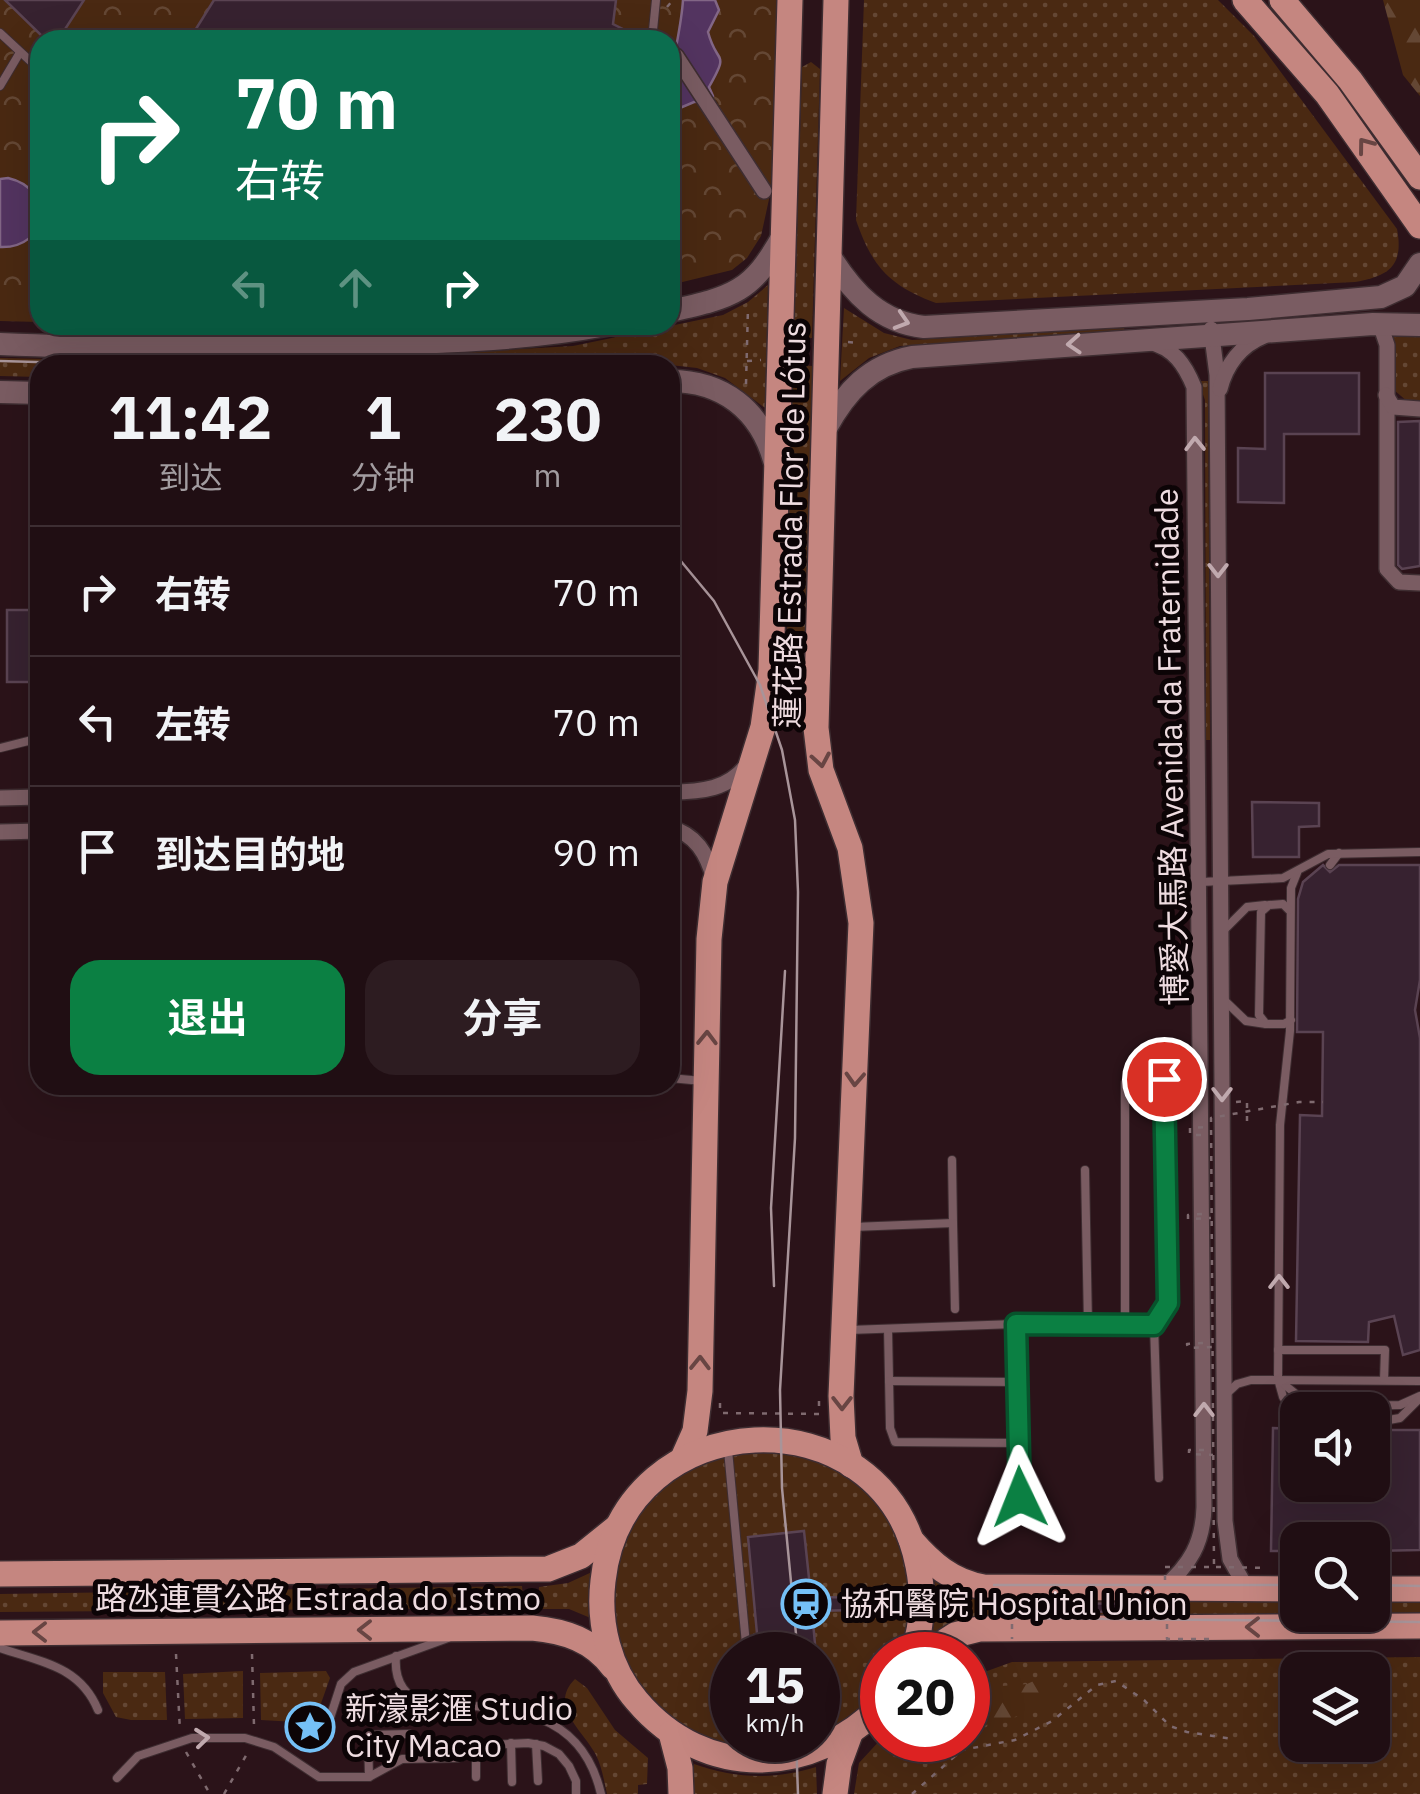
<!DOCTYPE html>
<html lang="zh">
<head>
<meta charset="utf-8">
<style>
	body { margin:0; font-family:"IBM Plex Sans","Noto Sans SC",sans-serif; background:#2d1c21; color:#f1f3f6; height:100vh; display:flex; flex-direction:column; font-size:38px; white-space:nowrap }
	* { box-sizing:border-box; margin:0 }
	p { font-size:32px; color:#a29ca0 }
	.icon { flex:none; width:55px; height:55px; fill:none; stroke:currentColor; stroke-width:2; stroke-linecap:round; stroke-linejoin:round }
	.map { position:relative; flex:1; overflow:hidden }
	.sheet { position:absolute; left:30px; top:355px; width:650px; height:740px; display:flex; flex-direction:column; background:#200e13; border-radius:30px; box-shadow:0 10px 40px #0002,0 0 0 2px #3d2e33 }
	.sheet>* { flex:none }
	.guide { position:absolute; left:30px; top:30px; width:650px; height:305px; border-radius:30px; box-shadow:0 10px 40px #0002,0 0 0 2px #3d2e33; background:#0b6e4f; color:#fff; overflow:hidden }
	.buttons { position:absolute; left:1280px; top:1392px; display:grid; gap:20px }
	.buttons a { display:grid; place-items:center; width:110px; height:110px; border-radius:20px; background:#200e13; box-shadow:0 10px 40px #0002,0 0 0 2px #3d2e33; font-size:50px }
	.speed { position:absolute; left:710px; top:1632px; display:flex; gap:20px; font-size:50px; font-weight:700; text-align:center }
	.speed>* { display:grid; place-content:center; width:130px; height:130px; border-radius:50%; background:#200e13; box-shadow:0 10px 40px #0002,0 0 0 2px #3d2e33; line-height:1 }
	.speed small { font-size:25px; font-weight:400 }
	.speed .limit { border:15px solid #d22; background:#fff; color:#111 }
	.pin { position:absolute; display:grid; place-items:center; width:85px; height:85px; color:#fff; margin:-42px; border:5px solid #fff; border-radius:50%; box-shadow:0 2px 10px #0007 }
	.me { position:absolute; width:110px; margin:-55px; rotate:358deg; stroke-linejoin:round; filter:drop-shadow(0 0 8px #0008) }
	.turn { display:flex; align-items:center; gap:35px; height:210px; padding:0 40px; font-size:45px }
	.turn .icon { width:130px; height:130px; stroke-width:2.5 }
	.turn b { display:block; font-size:70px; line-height:85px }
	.lanes { display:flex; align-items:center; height:95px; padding:0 40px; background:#0003; justify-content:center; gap:50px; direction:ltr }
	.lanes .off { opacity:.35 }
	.eta { display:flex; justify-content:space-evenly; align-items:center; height:170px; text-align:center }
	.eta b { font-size:60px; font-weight:700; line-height:70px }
	.cta { display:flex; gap:20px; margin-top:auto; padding:20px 40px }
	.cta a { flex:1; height:115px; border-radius:30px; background:#0b8043; color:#fff; font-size:40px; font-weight:700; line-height:115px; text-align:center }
	.cta a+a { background:#2d1c21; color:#f1f3f6 }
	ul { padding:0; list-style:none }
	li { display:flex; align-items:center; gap:30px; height:130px; padding:0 40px; border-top:2px solid #3d2e33 }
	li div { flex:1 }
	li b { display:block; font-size:38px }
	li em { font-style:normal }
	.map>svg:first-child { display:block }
	.grass { fill:url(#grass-dots); fill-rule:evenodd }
	.forest { fill:url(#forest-firs) }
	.park { fill:url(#park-crowns) }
	.water { fill:#533460; stroke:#826686; stroke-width:2.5 }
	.building { fill:#372230; stroke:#5a4352; stroke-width:2.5 }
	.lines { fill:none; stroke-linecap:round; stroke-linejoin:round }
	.lane-casing { stroke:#3e2d31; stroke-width:10 }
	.street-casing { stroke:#3e2d31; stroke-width:18 }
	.secondary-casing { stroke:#3e2d31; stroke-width:25 }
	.primary-casing { stroke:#3e2d31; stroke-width:28 }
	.path { stroke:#7f6a6f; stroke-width:2.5; stroke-dasharray:5 8; stroke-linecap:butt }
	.lane { stroke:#7a5c62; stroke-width:8 }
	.street { stroke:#7a5c62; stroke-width:15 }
	.secondary { stroke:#7a5c62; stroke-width:22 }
	.primary { stroke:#c58680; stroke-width:25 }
	.tram { stroke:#a89499; stroke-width:2.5 }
	.path-bridge { stroke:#7f6a6f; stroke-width:2.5; stroke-dasharray:5 8; stroke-linecap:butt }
	.oneway { stroke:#684543 }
	.oneway2 { stroke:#c0a9ae }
	.route-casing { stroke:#07532c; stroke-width:25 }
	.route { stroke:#0b8043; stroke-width:18 }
	.labels { text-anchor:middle; stroke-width:10; stroke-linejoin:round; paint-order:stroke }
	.street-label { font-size:32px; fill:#eedce0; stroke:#0c0406 }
	.poi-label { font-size:32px; fill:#eedce0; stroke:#0c0406; text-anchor:start }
</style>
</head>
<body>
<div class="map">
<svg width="1420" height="1794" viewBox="0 0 1420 1794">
	<defs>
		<pattern id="grass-dots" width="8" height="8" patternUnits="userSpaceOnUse" patternTransform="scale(2.5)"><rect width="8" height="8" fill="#4a2912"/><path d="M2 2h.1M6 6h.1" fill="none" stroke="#644734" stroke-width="1.8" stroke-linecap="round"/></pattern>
		<pattern id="forest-firs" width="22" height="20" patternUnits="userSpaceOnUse" patternTransform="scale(2.5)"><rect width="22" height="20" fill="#4a2912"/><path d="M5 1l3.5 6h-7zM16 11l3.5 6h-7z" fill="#644734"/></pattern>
		<pattern id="park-crowns" width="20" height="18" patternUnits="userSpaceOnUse" patternTransform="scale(2.5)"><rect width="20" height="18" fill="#4a2912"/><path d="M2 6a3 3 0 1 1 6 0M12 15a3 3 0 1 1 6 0" fill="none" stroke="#644734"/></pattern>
	</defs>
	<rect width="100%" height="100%" fill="#2b1319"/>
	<g class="grass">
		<path d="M864,0H1218L1254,36L1397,229C1404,266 1389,276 1355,282L936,303C890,286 872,267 856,220Z"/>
		<polygon points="811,62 820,69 812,338 794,338 802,67"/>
		<polygon points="768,285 765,408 725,378 697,368 670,365 122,365 119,362 383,357 573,346 723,315 748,302"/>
		<polygon points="844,308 884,333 912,340 1124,328 1125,332 900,346 869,358 840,381"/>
		<polygon points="1420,328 1420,402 1408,402 1394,390 1392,329"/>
		<polygon points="0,358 96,360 102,365 40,365 40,377 0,376"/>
		<polygon points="791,365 813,366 807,627 805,631 796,635 788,632 787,627"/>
		<polygon points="1198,381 1208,381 1210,740 1206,740 1205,400"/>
		<path d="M787,1449C807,1459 832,1466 851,1478C860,1483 866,1493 873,1501C912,1543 917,1602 900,1655H882C882,1665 885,1679 881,1688C872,1711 838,1726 818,1738V1655H732V1740H812L772,1749L724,1745L681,1726L645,1694L621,1653L611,1606L625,1534L652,1493L714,1455Z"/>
		<polygon points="934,1571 1297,1595 1298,1615 1372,1615 1373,1595 1420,1595 1420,1620 932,1637 937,1603"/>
		<polygon points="592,1572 590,1593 593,1619 569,1609 516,1609 516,1606 538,1604 539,1587 568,1583"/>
		<polygon points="522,1586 523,1598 508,1599 507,1608 0,1612 0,1594"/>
		<path d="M1420,1657V1794H854L859,1763L882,1738L968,1740V1678L1012,1662ZM1298,1670H1372V1745H1298Z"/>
		<polygon points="243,1671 243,1718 185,1719 183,1674"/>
		<polygon points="326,1671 330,1678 314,1723 261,1720 260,1673"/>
		<polygon points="103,1672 165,1672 167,1720 131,1720 116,1717 103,1693"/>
		<path d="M575,1679L587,1688L615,1730L648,1758L647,1784L638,1785V1794H607C604,1781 602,1767 596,1755C583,1730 548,1706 575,1679Z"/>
		<path d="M694,1764C736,1779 774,1780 816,1767L817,1794H693Z"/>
	</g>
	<g class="forest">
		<polygon points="1383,0 1420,0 1420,96 1403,75"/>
		<polygon points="1047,1675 1065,1682 1054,1706 968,1730 968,1707 1002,1686 1027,1684"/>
	</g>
	<polygon class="park" points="0,0 779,0 771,190 761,236 747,258 732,270 670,285 670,40 40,40 40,322 0,321"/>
	<g class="water">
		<path d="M683,0H715L719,10L708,32C717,66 730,50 709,87L713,96L709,101L694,102L680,108L670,97C670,65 681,33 683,0Z"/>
		<path d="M8,178C56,189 49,249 0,247V179Z"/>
	</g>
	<g class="building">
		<polygon points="5,0 84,0 58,40 46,40"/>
		<polygon points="214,0 616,0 613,24 645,40 189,40"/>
		<polygon points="1265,373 1359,373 1359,434 1284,434 1284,503 1238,502 1238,448 1265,449"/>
		<polygon points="1420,421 1420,566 1402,569 1398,565 1398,422"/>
		<rect x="7" y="610" width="24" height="72"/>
		<polygon points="1252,802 1319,803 1319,826 1299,827 1299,857 1253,857"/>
		<polygon points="1323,865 1330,872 1339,865 1420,865 1420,980 1415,1010 1420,1038 1420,1350 1403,1355 1394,1316 1369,1322 1368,1342 1296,1341 1300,1115 1322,1116 1323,1032 1297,1032 1298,899 1303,882"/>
		<polygon points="1273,1428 1298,1429 1298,1485 1372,1485 1372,1430 1420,1430 1420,1550 1372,1551 1372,1540 1298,1540 1298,1551 1271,1551"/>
		<polygon points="804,1531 811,1597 905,1598 905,1609 812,1611 816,1655 759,1655 748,1537"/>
		<polygon points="1000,1603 1176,1604 1176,1611 1001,1613"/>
	</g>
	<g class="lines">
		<g class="lane-casing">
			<g id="lane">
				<polyline points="0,33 40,70"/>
				<polyline points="652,40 656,0"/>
				<polyline points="0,86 19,54"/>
				<polyline points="0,748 40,738"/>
				<polyline points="1330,865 1339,853"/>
				<polyline points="1297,873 1291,888 1290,1031 1280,1125 1278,1379 1283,1397 1298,1417"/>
				<polyline points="1201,882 1283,878 1328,854 1420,852"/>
				<polyline points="1289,910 1283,904 1269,905 1261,912 1259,1015 1266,1024 1284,1024 1291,1020"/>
				<polyline points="1224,930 1247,907 1265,905"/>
				<polyline points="1224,1000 1246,1021 1266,1024"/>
				<polyline points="670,1078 702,1081"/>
				<polyline points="1125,1083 1125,1324"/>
				<polyline points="952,1160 953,1223"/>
				<polyline points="1085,1170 1088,1324"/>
				<polyline points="853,1227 953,1223 955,1309"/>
				<polyline points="1015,1324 1154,1325"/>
				<polyline points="888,1329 890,1428 895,1442 1019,1443"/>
				<polyline points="849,1330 1015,1324 1021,1497"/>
				<polyline points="1278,1350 1385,1350 1384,1380"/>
				<polyline points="889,1381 1017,1382"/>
				<polyline points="1280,1381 1302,1399 1319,1407 1400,1405 1420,1396"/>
				<polyline points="1225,1395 1237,1384 1251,1380 1420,1381"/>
				<polyline points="1372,1423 1400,1418 1420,1398"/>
				<polyline points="728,1450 747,1655"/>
				<polyline points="1159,1478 1154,1325 1168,1303 1163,1079 1202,1076"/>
				<path d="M0,1648C41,1662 80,1666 98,1710"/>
				<path d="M396,1656C394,1680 403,1696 425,1704C502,1707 580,1704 601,1794"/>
				<polyline points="329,1721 341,1684 354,1672 448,1638"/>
				<polyline points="755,1740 757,1757"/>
				<polyline points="511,1743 512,1782"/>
				<polyline points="536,1744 538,1781"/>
				<polyline points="476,1750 476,1777"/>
				<polyline points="369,1777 368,1735 409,1734"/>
				<polyline points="117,1778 138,1756 192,1738 245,1738 274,1747 319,1777 369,1777 402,1759 457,1758 489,1745 528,1743 544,1746 559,1754 569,1766 576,1781 576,1794"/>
			</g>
		</g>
		<g class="street-casing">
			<g id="street">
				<polyline points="676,56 764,191"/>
				<polyline points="1373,324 1382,330 1387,345 1387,569 1399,582 1420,583"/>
				<polyline points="1211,329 1217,375 1225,1521 1230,1559 1247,1589"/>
				<path d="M1149,342C1174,348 1185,365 1194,387L1204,1507C1203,1543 1190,1565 1163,1588"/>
				<path d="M1220,389C1226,365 1241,345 1264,336"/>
				<polyline points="1386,395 1393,407 1420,409"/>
				<path d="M670,792C700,792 730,790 749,762"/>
				<polyline points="0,798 40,797"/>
				<path d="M670,828C696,834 707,854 714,879"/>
				<polyline points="0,832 40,831"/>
			</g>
		</g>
		<g class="secondary-casing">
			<g id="secondary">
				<path d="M831,258C854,294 880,322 924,327L1248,309L1381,297L1405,286L1420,264"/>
				<path d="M670,311C733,297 752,293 784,234"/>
				<path d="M0,344C109,349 217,347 326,345C420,343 515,342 606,325"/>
				<path d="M670,381C723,381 760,410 774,460"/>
				<polyline points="0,392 40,393"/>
				<path d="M826,428C846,391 870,365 912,357L1373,324L1420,325"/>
			</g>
		</g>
		<g class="primary-casing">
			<g id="primary">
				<polyline points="836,0 816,728 821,770 850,848 861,923 841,1396 843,1438 851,1465"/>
				<polyline points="1245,0 1327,94 1420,226"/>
				<polyline points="1282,0 1350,80 1420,177"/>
				<polyline points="683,1458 695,1431 700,1391 709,939 715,882 763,727 771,670 790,0"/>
				<path d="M911,1540C931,1563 952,1582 984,1587L1298,1589"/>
				<polyline points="0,1574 548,1569 581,1556 617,1527"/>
				<polyline points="1372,1589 1420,1589"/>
				<path d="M0,1633L532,1628C565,1631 593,1640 613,1667"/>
				<polyline points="924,1655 955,1635 979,1629 1420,1626"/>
				<path d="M882,1705C812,1777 705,1781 637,1701C609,1669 598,1623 603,1581C622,1402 884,1389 918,1566C924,1596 923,1626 912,1655"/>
				<polyline points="671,1733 680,1768 681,1794"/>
				<polyline points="835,1794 839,1764 850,1734"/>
			</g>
		</g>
		<g class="path">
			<polyline points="667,7 673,0"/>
			<polyline points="848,342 861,343"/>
			<polyline points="747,361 761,360"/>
			<polyline points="746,384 748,307"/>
			<polyline points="1236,1102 1247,1101 1247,1124"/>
			<polyline points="720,1403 720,1413 819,1414 819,1401"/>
			<polyline points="511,1608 511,1602 527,1602 527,1592"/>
			<polyline points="176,1654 180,1731"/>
			<polyline points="252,1654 254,1726"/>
			<polyline points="186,1752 210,1794"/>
			<polyline points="224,1794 248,1752"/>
			<polyline points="912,1794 962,1750 1015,1740 1052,1721 1097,1685 1116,1681 1144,1700 1170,1726 1187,1732 1233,1739"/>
		</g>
		<use href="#lane" class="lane"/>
		<use href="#street" class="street"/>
		<use href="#secondary" class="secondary"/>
		<use href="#primary" class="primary"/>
		<g class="tram">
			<polyline points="0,361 147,365"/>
			<polyline points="670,548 714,601 760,685 782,750 795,820 798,892 795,1138 780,1390 782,1488 798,1655"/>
			<polyline points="774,1286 771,1208 785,971"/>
			<polyline points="994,1585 1298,1585"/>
			<polyline points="1372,1585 1420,1586"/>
			<polyline points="1012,1618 1420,1622"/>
			<polyline points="796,1740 798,1794"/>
		</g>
		<g class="path-bridge">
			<polyline points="1201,1135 1190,1135 1190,1128 1210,1127"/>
			<polyline points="1202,1214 1188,1215 1188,1219 1211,1218"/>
			<polyline points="1203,1343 1187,1344 1188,1348 1212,1347"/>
			<polyline points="1204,1450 1189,1450 1189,1454 1213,1455"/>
			<polyline points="1216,1567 1268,1568"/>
			<polyline points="1165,1580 1165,1567 1214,1567 1211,1118 1299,1102 1323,1102"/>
			<polyline points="1012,1624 1012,1639"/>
			<polyline points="1167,1624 1167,1639 1209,1639"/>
		</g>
	</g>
	<defs><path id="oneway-chevron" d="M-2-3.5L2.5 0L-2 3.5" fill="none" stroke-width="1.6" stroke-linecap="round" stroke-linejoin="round" transform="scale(2.5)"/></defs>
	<g class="oneway">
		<use href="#oneway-chevron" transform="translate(1365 145) rotate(-127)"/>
		<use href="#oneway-chevron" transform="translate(821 760) rotate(80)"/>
		<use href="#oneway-chevron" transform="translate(707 1038) rotate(-89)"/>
		<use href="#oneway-chevron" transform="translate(855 1079) rotate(93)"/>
		<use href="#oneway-chevron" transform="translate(700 1363) rotate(-89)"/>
		<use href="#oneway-chevron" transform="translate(842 1403) rotate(90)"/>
		<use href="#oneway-chevron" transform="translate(1253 1627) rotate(180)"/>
		<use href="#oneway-chevron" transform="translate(365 1630) rotate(180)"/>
		<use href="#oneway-chevron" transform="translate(40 1632) rotate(180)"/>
	</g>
	<g class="oneway2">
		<use href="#oneway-chevron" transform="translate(902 321) rotate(17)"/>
		<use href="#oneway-chevron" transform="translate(1074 344) rotate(176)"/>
		<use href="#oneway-chevron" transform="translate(1195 444) rotate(-91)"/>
		<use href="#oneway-chevron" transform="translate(1218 570) rotate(90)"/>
		<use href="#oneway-chevron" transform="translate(1222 1094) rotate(90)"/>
		<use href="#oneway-chevron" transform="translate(1279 1282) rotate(-90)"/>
		<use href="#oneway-chevron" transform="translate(1204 1410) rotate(-90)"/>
		<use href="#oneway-chevron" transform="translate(202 1738) rotate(-6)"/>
	</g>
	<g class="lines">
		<g class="route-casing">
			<polyline id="route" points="1020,1497 1016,1324 1154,1325 1168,1303 1164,1079"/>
		</g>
		<use href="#route" class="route"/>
	</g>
	<defs>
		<g id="station-ring" transform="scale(2.5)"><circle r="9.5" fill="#0c0406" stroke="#75c0f6" stroke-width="1.5"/><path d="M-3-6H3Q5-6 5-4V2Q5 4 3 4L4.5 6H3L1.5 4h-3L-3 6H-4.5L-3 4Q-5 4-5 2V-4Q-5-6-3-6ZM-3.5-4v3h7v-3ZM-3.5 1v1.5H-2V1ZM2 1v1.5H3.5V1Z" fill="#75c0f6"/></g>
		<g id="sight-ring" transform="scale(2.5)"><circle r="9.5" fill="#0c0406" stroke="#75c0f6" stroke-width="1.5"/><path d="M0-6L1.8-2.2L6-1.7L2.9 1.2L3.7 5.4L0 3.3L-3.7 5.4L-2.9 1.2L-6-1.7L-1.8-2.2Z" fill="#75c0f6"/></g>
	</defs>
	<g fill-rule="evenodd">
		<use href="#station-ring" x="806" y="1604"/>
		<use href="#sight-ring" x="310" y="1727"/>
	</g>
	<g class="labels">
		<g class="street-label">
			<text transform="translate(791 525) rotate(-89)" y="11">蓮花路 Estrada Flor de Lótus</text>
			<text transform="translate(1171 747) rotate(-91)" y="11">博愛大馬路 Avenida da Fraternidade</text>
			<text x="318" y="1610">路氹連貫公路 Estrada do Istmo</text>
		</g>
		<g class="poi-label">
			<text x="841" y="1615">協和醫院 Hospital Union</text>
			<text x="345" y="1720">新濠影滙 Studio<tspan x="345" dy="37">City Macao</tspan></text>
		</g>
	</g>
</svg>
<div class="buttons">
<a><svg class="icon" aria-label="sound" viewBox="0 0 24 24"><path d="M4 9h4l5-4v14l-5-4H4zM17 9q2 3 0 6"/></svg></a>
<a><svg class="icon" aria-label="search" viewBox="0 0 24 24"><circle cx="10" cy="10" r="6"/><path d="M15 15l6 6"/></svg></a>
<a><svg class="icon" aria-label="layers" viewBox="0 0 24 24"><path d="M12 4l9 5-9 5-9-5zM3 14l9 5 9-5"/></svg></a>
</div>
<div class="speed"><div>15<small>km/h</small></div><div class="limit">20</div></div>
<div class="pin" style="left:1164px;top:1079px;background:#d93025"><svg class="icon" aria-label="arrive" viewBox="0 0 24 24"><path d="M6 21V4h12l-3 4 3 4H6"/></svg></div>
<svg class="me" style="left:1020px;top:1497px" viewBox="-20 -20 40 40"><path d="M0-17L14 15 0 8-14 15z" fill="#0b8043" stroke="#fff" stroke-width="4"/></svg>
<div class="guide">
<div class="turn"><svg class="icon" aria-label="right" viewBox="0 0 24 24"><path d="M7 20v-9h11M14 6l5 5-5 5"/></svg><div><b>70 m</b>右转</div></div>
<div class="lanes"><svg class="icon off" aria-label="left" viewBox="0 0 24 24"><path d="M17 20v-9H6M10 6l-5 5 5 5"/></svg><svg class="icon off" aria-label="ahead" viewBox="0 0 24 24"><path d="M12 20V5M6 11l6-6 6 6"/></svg><svg class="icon" aria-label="right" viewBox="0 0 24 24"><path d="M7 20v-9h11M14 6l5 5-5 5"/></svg></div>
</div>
<section class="sheet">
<div class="eta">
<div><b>11:42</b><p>到达</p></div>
<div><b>1</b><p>分钟</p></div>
<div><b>230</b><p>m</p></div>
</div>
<ul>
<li><svg class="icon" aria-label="right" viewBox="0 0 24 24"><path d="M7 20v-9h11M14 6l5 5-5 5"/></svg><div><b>右转</b></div><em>70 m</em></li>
<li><svg class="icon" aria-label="left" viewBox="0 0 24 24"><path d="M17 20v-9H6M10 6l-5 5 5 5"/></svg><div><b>左转</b></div><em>70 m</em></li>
<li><svg class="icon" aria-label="arrive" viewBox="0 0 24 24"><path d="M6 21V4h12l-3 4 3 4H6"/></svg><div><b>到达目的地</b></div><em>90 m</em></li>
</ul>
<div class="cta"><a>退出</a><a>分享</a></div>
</section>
</div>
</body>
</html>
